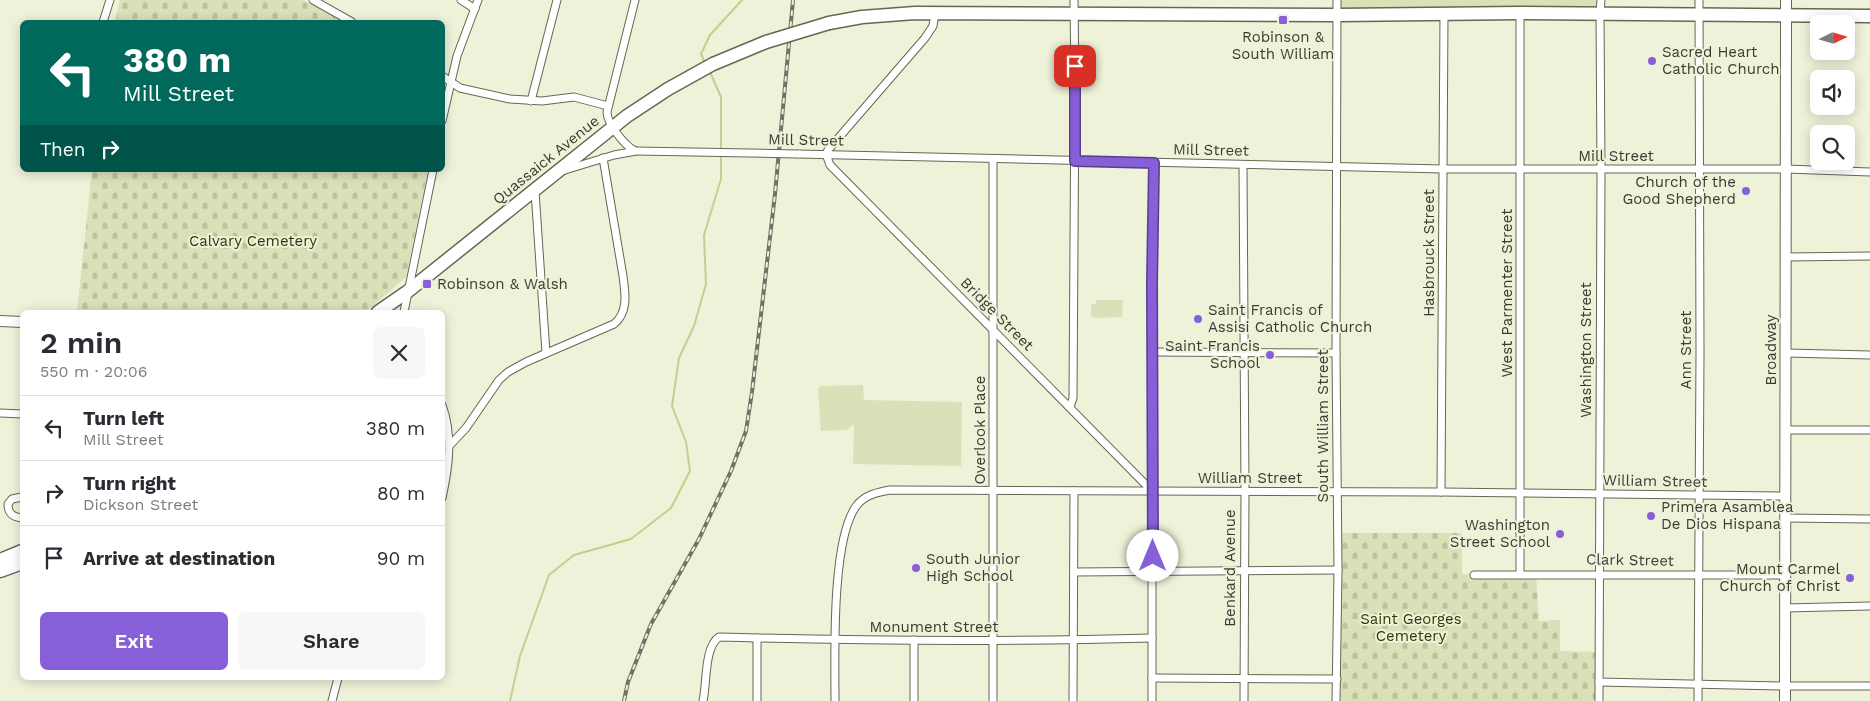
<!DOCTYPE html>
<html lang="en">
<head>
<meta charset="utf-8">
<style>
	body { margin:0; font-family:"Work Sans",sans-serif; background:#f7f7f7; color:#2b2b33; height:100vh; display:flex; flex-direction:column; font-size:19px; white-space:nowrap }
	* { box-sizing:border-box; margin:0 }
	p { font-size:16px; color:#7c7c81 }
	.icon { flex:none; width:28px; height:28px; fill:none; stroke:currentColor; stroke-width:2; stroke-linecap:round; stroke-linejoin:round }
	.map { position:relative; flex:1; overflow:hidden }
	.panel { position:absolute; left:20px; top:310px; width:425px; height:370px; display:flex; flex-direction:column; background:#fff; border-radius:8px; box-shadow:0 2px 12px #0003 }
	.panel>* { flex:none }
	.guide { position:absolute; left:20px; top:20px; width:425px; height:152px; border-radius:8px; box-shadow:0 2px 12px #0003; background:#00695c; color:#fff; overflow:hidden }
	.needle { width:32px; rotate:85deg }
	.controls { position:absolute; left:1810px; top:15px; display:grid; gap:10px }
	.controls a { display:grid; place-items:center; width:45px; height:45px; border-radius:8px; background:#fff; box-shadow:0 2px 12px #0003; font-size:25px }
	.pin { position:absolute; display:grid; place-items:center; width:42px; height:42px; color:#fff; margin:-21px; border-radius:10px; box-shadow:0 2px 8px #0006 }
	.me { position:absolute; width:55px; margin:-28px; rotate:0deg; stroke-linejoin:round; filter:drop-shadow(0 0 4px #0008) }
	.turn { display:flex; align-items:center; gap:18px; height:105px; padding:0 20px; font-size:22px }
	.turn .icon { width:65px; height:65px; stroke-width:2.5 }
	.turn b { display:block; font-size:35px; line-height:42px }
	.then { display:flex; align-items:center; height:48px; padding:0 20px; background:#0003; gap:10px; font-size:19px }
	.round { display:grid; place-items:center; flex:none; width:52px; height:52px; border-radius:8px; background:#f7f7f7 }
	.overview { display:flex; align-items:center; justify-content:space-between; height:85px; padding:0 20px }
	h1 { font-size:30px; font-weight:600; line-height:38px }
	.primary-button { display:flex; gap:10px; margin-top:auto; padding:10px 20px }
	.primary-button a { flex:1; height:58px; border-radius:8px; background:#875fd9; color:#fff; font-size:20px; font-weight:600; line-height:58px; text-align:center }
	.primary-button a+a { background:#f7f7f7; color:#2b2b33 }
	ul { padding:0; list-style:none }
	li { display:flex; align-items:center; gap:15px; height:65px; padding:0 20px; border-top:1px solid #e1e1e2 }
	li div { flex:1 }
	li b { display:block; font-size:19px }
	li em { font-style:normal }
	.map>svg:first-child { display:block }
	.cemetery { fill:url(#cemetery-stones) }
	.park { fill:#dae1b8 }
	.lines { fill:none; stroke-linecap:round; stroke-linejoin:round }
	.stream { stroke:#c4cf8e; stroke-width:2 }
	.street-casing { stroke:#646852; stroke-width:9 }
	.secondary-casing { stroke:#646852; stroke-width:12 }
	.primary-casing { stroke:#646852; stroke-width:12 }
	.highway-casing { stroke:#646852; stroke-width:15 }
	.street { stroke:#fff; stroke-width:7 }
	.secondary { stroke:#fff; stroke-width:10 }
	.primary { stroke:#fff; stroke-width:10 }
	.highway { stroke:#fff; stroke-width:12 }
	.rail-casing { stroke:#6f7264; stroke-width:4 }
	.rail { stroke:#edf2d9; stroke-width:2; stroke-dasharray:5.5; stroke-linecap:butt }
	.street-bridge-casing { stroke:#646852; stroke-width:9; stroke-linecap:butt }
	.highway-bridge-casing { stroke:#646852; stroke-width:15; stroke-linecap:butt }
	.street-bridge { stroke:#fff; stroke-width:7 }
	.highway-bridge { stroke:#fff; stroke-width:12 }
	.route-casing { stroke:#583e8d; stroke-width:12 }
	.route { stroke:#875fd9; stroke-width:9 }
	.poi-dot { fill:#875fd9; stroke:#edf2d9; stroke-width:2 }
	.labels { text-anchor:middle; stroke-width:4; stroke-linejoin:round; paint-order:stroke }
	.poi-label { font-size:15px; fill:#3a3c32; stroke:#edf2d9; text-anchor:start }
	.street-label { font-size:15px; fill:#3a3c32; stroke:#edf2d9 }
	.park-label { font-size:15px; fill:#333905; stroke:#edf2d9 }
</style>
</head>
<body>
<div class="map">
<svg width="1870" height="701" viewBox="0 0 1870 701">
	<defs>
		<pattern id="cemetery-stones" width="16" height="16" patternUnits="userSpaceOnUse" patternTransform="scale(1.25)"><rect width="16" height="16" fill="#dae1b8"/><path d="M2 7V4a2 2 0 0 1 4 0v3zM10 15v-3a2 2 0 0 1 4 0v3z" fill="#bcc29f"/></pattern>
	</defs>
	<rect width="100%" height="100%" fill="#edf2d9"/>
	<g class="cemetery">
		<polygon points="120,0 303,0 343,22 115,22"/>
		<polygon points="92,170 428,170 406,277 366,312 77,312"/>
		<polygon points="1338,533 1462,533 1462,574 1536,574 1539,621 1560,620 1560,651 1599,652 1599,701 1336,701"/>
	</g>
	<g class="park">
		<polygon points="1338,0 1600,0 1600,13 1338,15"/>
		<polygon points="1096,300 1123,300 1122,317 1095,318 1091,317 1091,304 1096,304"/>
		<polygon points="863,385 864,400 962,402 961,466 853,464 854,424 847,430 821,431 818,389 821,386"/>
	</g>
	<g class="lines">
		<g class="stream">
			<polyline points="705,63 701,54 710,35 742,0"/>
			<polyline points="710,72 721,97 721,149"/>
			<polyline points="510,701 520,656 549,575 574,555 631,539 671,508 690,471 686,442 672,406 679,358 694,326 706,284 704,235 721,179 721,154"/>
		</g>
		<g class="street-casing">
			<g id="street">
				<polyline points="313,0 352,22"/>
				<polyline points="461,0 475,9"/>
				<path d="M635,0L607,112C607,123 625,147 636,151"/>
				<polyline points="935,13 933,26 925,38 828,150 826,154 830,165 1152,491"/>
				<polyline points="1520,13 1520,574"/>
				<polyline points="103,22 110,0"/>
				<polyline points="442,76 460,88 510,99 542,101 574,97 608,106"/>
				<polyline points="531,101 557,0"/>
				<polyline points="442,121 457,56 478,0"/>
				<polyline points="798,154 1443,169 1786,169 1870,172"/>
				<polyline points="1243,165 1245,491 1244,701"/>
				<polyline points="565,170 614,155 636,151"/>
				<polyline points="535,191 546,353"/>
				<polyline points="1786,257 1870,256"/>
				<polyline points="404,312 433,170"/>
				<polyline points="1152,352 1336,353"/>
				<polyline points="1786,353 1870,355"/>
				<path d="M442,405C453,435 449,466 442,498"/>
				<polyline points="1070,407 1073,398 1075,86 1074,0"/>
				<polyline points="0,413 22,414"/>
				<polyline points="1786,430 1870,430"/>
				<path d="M450,445L466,428L499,380L508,372L526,362L614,324C629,312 625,292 623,276L603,158"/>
				<polyline points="1441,492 1444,14"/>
				<path d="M22,497L12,499L8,504C8,514 13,517 22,518"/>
				<polyline points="1785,518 1870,519"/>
				<polyline points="1074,572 1338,570"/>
				<polyline points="1474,575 1785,575"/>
				<polyline points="1785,608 1870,606"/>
				<polyline points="757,638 757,701"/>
				<polyline points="1152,678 1337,679"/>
				<polyline points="1599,682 1785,686 1870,686"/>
				<polyline points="332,701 338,678"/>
				<path d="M703,701C707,684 704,647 719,637C863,641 1008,642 1152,638"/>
				<path d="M835,701C835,657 831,538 857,505C865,495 878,492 890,490L1441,492L1785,496"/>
				<polyline points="914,701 914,640"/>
				<polyline points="993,701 993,159"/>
				<polyline points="1073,701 1074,491"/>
				<polyline points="1152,701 1152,283 1154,163"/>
				<polyline points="1336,701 1338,570 1336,353 1337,0"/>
				<polyline points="1599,701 1601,170 1600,13 1601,0"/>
				<polyline points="1698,701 1700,352 1699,0"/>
			</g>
		</g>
		<g class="secondary-casing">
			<g id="secondary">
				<polyline points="0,321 22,322"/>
				<polyline points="1785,701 1786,16"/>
			</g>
		</g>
		<g class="primary-casing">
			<polyline id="primary" points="1786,0 1786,16"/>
		</g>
		<g class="highway-casing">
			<g id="highway">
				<polyline points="829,23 862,17 915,13 1338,15 1520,13 1870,16"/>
				<polyline points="378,312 407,292 627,116 668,89 713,64"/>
				<polyline points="0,560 22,551"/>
				<polyline points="0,571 22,563"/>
			</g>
		</g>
		<use href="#street" class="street"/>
		<use href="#secondary" class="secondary"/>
		<use href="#primary" class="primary"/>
		<use href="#highway" class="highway"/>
		<g class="rail-casing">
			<polyline id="rail" points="624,701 628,682 651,624 699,539 731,471 746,431 752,392 775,194 793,0"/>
		</g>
		<use href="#rail" class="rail"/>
		<g class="street-bridge-casing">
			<polyline id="street-bridge" points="636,151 798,154"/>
		</g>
		<g class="highway-bridge-casing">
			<polyline id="highway-bridge" points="713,64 766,42 829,23"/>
		</g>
		<use href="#street-bridge" class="street-bridge"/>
		<use href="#highway-bridge" class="highway-bridge"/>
	</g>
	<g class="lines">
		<g class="route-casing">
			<polyline id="route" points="1075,66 1075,161 1154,163 1152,283 1153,556"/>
		</g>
		<use href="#route" class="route"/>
	</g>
	<g class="poi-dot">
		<rect x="1278" y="15" width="10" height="10" rx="2.5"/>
		<circle cx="1652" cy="61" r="5"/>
		<circle cx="1746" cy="191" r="5"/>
		<rect x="422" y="279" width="10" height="10" rx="2.5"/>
		<circle cx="1198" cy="319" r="5"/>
		<circle cx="1270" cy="355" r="5"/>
		<circle cx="1651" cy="516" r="5"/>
		<circle cx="1560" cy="534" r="5"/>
		<circle cx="916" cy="568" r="5"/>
		<circle cx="1850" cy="578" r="5"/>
	</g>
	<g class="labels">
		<g class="poi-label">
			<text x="1283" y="42" text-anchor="middle">Robinson &amp;<tspan x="1283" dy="17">South William</tspan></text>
			<text x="1662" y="57">Sacred Heart<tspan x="1662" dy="17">Catholic Church</tspan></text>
			<text x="1736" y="187" text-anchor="end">Church of the<tspan x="1736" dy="17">Good Shepherd</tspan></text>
			<text x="437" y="289">Robinson &amp; Walsh</text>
			<text x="1208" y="315">Saint Francis of<tspan x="1208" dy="17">Assisi Catholic Church</tspan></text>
			<text x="1260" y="351" text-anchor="end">Saint Francis<tspan x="1260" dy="17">School</tspan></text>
			<text x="1661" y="512">Primera Asamblea<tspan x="1661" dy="17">De Dios Hispana</tspan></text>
			<text x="1550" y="530" text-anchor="end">Washington<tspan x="1550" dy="17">Street School</tspan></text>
			<text x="926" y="564">South Junior<tspan x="926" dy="17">High School</tspan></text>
			<text x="1840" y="574" text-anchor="end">Mount Carmel<tspan x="1840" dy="17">Church of Christ</tspan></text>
		</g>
		<g class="street-label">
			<text transform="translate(806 140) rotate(1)" y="5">Mill Street</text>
			<text transform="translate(1211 150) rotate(1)" y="5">Mill Street</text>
			<text x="1616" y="161">Mill Street</text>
			<text transform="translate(546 160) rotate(-39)" y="5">Quassaick Avenue</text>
			<text transform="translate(1429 253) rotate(-90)" y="5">Hasbrouck Street</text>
			<text transform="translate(1507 293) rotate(-90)" y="5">West Parmenter Street</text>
			<text transform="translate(997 314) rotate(45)" y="5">Bridge Street</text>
			<text transform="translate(1586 350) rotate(-90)" y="5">Washington Street</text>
			<text transform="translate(1686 350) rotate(-90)" y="5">Ann Street</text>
			<text transform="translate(1771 350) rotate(-90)" y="5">Broadway</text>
			<text transform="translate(1323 426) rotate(-90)" y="5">South William Street</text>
			<text transform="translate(980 430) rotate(-90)" y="5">Overlook Place</text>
			<text x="1250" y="483">William Street</text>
			<text transform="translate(1655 481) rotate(1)" y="5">William Street</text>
			<text transform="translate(1630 560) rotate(1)" y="5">Clark Street</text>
			<text transform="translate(1230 568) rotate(-90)" y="5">Benkard Avenue</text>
			<text x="934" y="632">Monument Street</text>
		</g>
		<g class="park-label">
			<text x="253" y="246">Calvary Cemetery</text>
			<text x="1411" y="624">Saint Georges<tspan x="1411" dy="17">Cemetery</tspan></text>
		</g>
	</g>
</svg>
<div class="controls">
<a><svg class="needle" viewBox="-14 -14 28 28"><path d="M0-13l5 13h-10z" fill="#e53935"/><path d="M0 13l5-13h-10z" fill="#7c7c81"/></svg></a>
<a><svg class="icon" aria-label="sound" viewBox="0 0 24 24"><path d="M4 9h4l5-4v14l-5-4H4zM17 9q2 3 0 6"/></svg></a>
<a><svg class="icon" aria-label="search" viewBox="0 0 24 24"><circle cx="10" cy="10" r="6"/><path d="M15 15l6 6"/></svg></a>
</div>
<div class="pin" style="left:1075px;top:66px;background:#d93025"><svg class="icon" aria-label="arrive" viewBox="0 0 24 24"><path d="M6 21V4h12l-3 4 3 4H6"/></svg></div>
<svg class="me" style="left:1153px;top:556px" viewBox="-20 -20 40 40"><circle r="19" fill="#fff"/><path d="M0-13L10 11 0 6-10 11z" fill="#875fd9"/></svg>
<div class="guide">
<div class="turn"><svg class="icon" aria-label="left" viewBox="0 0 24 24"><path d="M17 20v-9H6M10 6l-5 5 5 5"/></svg><div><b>380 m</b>Mill Street</div></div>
<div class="then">Then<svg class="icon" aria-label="right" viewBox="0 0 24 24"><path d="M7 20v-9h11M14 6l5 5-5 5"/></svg></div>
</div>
<section class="panel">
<div class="overview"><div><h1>2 min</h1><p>550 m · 20:06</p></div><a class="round"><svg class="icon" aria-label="close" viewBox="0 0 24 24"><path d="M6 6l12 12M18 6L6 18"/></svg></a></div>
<ul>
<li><svg class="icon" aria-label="left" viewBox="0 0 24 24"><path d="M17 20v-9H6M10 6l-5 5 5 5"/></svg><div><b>Turn left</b><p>Mill Street</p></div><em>380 m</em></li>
<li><svg class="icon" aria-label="right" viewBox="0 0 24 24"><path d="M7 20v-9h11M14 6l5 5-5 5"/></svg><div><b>Turn right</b><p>Dickson Street</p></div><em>80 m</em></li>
<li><svg class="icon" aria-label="arrive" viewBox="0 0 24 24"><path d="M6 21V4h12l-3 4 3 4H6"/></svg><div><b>Arrive at destination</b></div><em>90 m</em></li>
</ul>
<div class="primary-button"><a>Exit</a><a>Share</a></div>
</section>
</div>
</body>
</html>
